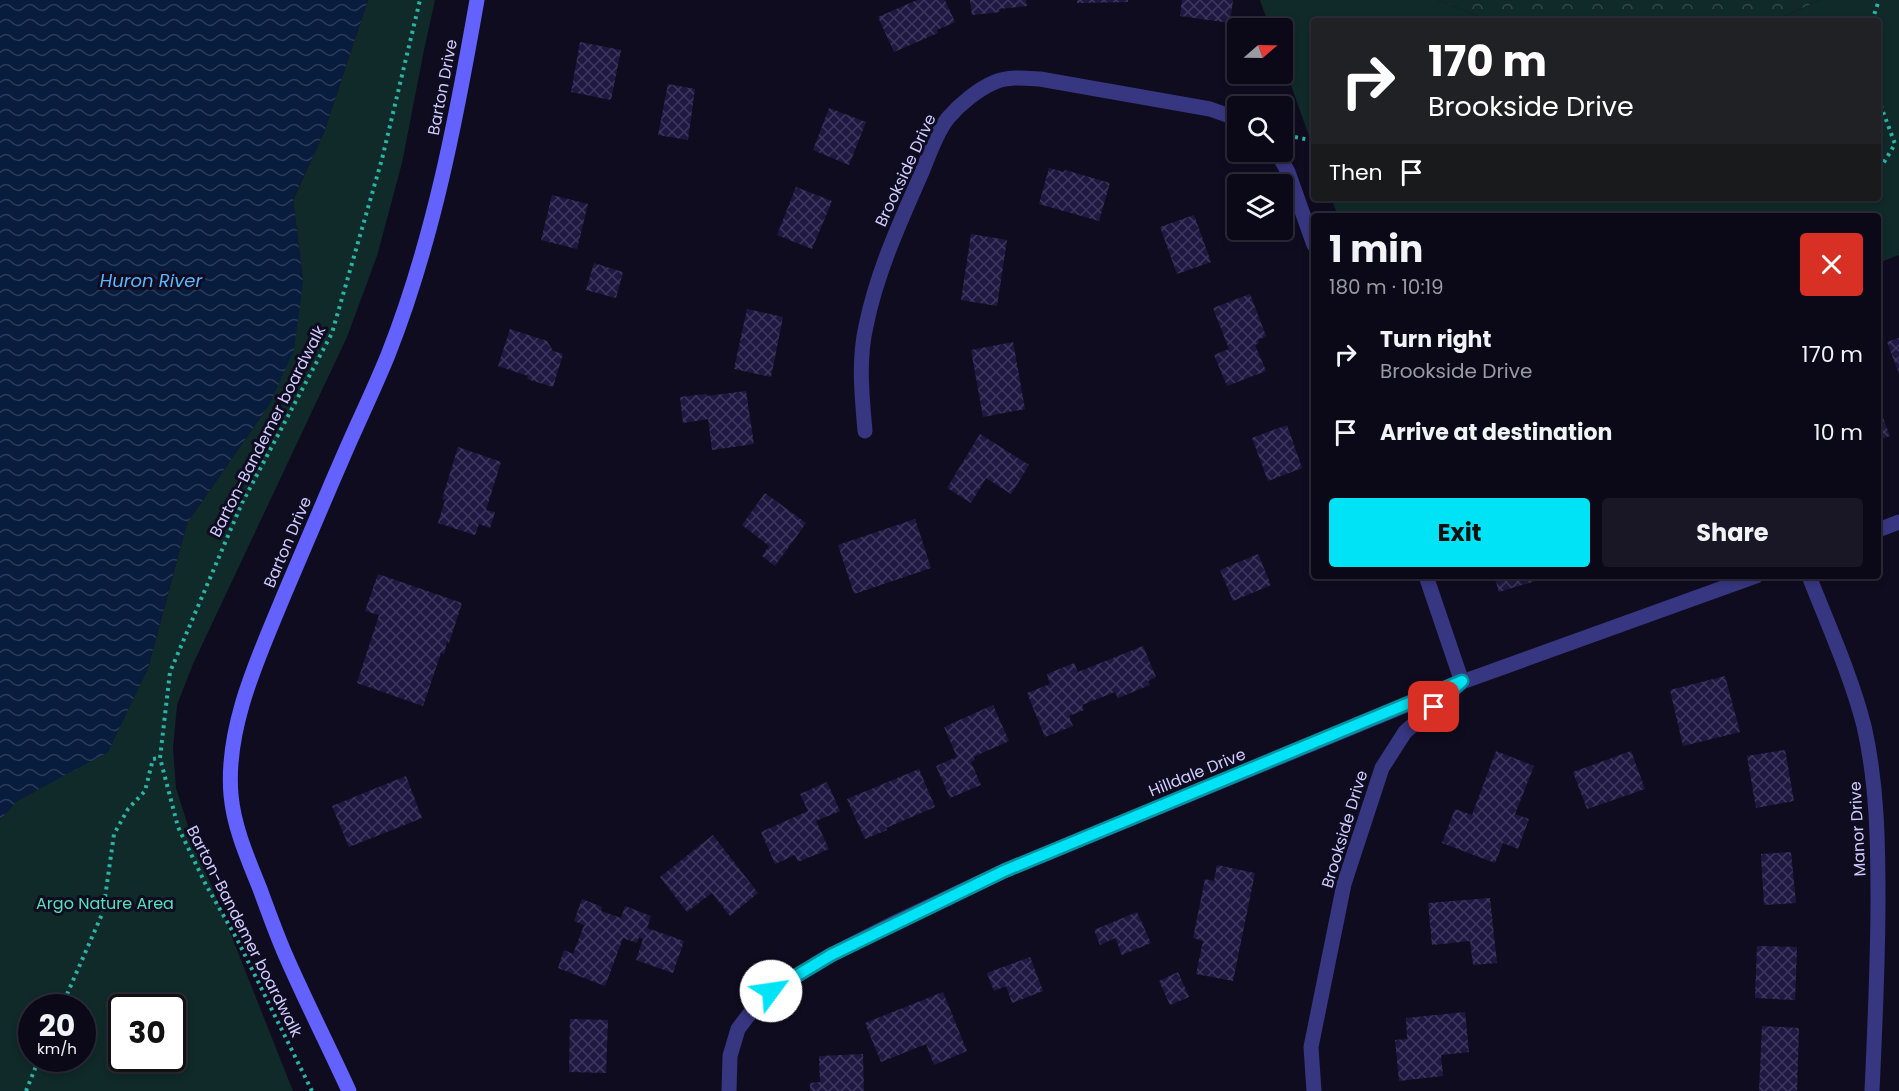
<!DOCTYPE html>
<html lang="en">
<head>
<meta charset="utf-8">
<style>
	body { margin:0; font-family:Poppins,sans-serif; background:#191725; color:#f1f3f6; height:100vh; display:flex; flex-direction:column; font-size:22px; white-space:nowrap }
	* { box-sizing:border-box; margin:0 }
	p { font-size:20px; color:#9a9aa2 }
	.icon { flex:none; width:33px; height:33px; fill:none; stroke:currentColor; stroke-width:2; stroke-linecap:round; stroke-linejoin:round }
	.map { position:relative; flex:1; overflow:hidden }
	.drawer { position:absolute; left:1311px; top:213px; width:570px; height:366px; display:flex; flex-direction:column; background:#0b0918; border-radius:6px; box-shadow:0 3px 9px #0003,0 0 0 2px #2b2a37 }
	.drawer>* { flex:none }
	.guide { position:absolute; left:1311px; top:18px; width:570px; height:183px; border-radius:6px; box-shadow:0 3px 9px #0003,0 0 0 2px #2b2a37; background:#202124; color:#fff; overflow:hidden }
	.needle { width:39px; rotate:70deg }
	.fabs { position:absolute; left:1227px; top:18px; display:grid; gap:12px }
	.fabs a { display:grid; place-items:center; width:66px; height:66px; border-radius:6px; background:#0b0918; box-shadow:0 3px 9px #0003,0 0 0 2px #2b2a37; font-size:30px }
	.speed { position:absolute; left:18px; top:994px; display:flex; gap:12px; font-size:30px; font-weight:700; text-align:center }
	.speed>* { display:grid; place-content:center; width:78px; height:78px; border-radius:50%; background:#0b0918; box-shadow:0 3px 9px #0003,0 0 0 2px #2b2a37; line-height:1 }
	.speed small { font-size:15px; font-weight:400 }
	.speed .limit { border:3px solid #111; border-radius:9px; background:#fff; color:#111 }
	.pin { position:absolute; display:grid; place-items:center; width:51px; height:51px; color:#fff; margin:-26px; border-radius:12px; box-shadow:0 3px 9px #0006 }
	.me { position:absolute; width:66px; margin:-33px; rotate:59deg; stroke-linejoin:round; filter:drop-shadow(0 0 4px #0008) }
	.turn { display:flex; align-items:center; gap:21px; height:126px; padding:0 18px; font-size:27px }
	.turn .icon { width:78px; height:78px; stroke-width:2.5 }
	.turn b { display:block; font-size:42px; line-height:51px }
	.then { display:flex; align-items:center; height:57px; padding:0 18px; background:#0003; gap:12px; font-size:22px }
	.round { display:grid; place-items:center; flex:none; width:63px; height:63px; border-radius:6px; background:#191725 }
	.overview { display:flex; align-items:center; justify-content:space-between; height:102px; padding:0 18px }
	h1 { font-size:36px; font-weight:700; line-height:45px }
	.primary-button { display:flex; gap:12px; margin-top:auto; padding:12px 18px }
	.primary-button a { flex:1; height:69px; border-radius:6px; background:#00e3f6; color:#111; font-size:24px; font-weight:700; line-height:69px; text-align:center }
	.primary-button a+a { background:#191725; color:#f1f3f6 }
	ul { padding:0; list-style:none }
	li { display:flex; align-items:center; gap:18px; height:78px; padding:0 18px }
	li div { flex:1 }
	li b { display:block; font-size:22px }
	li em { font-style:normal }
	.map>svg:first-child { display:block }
	.green { fill:#0f2a28; fill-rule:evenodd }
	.forest { fill:url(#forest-crowns) }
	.water { fill:url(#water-waves) }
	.building { fill:url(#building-cross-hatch) }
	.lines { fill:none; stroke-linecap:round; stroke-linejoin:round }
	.path { stroke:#2bb3a8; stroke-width:4; stroke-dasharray:3 4.5; stroke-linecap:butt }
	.minor { stroke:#373680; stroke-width:15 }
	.secondary { stroke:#6362ff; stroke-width:15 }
	.route-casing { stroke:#0094a0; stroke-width:15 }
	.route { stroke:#00e3f6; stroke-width:10 }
	.labels { text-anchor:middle; stroke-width:6; stroke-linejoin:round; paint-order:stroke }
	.street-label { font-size:16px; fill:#d0cbff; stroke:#0f0c20 }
	.park-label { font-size:16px; fill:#55e0bb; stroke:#0f0c20 }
	.water-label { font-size:18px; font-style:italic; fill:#59b6ff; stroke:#0f0c20 }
</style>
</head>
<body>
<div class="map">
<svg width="1899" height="1091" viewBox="0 0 1899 1091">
	<defs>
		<pattern id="forest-crowns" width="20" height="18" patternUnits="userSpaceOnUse" patternTransform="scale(1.5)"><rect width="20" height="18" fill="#0f2a28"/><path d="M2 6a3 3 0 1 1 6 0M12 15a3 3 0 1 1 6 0" fill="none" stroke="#314848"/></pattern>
		<pattern id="water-waves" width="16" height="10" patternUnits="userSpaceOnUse" patternTransform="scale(1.5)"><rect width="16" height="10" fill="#081c3d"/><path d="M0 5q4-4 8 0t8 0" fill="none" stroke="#2b3c5a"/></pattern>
		<pattern id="building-cross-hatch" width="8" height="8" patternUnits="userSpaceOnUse" patternTransform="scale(1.5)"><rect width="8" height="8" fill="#1f1841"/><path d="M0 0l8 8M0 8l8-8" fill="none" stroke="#3e385e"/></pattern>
	</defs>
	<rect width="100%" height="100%" fill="#0f0c20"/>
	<g class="green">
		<path d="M368,0H435L424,50L402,163L377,256L347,337L193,664L177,705L173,749L176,788L189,829L293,1091H0V820L17,801L108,751L148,668L187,523L269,405L303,281L293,200L324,132ZM32,1008H82V1059H32ZM122,1008H172V1059H122Z"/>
		<polygon points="1260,0 1438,0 1491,21 1314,21 1314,150 1283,63 1282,28 1270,28"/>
		<polygon points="1820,0 1899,0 1899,255 1878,263 1878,216 1338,216 1331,198 1878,198 1878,21 1774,21"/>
	</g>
	<polygon class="forest" points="1438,0 1820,0 1774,21 1491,21"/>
	<polygon class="water" points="0,0 368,0 324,132 293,199 303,281 294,350 269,405 187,523 148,668 108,752 17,801 0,820"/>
	<g class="building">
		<polygon points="917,0 945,0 955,22 937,30 938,33 894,52 878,17"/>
		<polygon points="970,0 1026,0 1027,6 999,9 1000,12 972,15"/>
		<polygon points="1077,0 1128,0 1128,2 1077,3"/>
		<polygon points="1182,0 1233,0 1230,23 1180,16"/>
		<polygon points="580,42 621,50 611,100 571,92"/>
		<polygon points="668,84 695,89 688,140 658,135"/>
		<polygon points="829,108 866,122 849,165 813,150"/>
		<polygon points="1049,168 1064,172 1065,170 1110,183 1099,221 1039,204"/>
		<polygon points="796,187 832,201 812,249 777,235"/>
		<polygon points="552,195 588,204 577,249 541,240"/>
		<polygon points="1194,215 1211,262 1177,274 1160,227"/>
		<polygon points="971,234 1007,240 997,306 961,300"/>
		<polygon points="594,263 623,272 616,298 586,290"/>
		<polygon points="1250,294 1266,336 1258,340 1259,343 1255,345 1266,371 1227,386 1214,355 1229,349 1213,308"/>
		<polygon points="747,309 783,317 771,377 734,369"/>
		<polygon points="510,329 547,341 553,351 563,354 553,387 527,379 528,376 498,366"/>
		<polygon points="1899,338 1899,374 1887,342"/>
		<polygon points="1013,342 1025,409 983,417 971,350"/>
		<polygon points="746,391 754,444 712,450 708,419 683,423 680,397 706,394 707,396"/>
		<polygon points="1878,405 1890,436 1878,440"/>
		<polygon points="1287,425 1302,468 1268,481 1252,438"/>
		<polygon points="980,434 1029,465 1011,494 986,478 971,503 947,488"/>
		<polygon points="458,447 501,462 486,510 495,512 490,528 479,524 475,535 438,523 445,500 442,499"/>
		<polygon points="765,493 806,523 775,566 762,556 769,546 742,525"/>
		<polygon points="915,519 931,568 854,594 838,545"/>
		<polygon points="1258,554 1271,585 1233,601 1220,570"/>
		<polygon points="378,574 462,603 449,643 447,642 444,654 441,653 423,706 357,683 379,615 365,611"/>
		<polygon points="1494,576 1541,576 1542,579 1499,592"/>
		<polygon points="1143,646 1156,677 1148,681 1150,685 1118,698 1115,692 1082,705 1084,710 1069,716 1073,726 1045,737 1027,693 1050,684 1047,674 1074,663 1078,672"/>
		<polygon points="1725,676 1740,732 1683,746 1670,690"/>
		<polygon points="993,705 1009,741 973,757 975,760 971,762 981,785 950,798 936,766 957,757 944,727"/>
		<polygon points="1785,750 1794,801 1756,808 1747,756"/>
		<polygon points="1496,751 1534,766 1515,814 1529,819 1518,849 1503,843 1495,863 1442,843 1455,809 1472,815"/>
		<polygon points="1631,751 1645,789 1587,809 1573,772"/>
		<polygon points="919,769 935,807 886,828 887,830 865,839 847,799"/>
		<polygon points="406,776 422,818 349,847 332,806"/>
		<polygon points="827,782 840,811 816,821 829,849 798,862 795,855 775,864 761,832 808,811 800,794"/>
		<polygon points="713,835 758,893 730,916 712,893 687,912 660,877"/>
		<polygon points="1791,852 1796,903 1764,905 1761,854"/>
		<polygon points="1217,865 1255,873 1233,981 1196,974 1203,941 1193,938 1205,879 1214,881"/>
		<polygon points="1490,898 1497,963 1473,965 1470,941 1432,945 1428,903"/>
		<polygon points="582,899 602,907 601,911 621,918 625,906 651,916 647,928 684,941 673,973 636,960 643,939 639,937 637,943 623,938 605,986 558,968 564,950 573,954 584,925 574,921"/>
		<polygon points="1137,912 1151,943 1122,955 1115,938 1100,945 1094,930"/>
		<polygon points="1757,946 1797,947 1795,1000 1755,998"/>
		<polygon points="1030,957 1043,991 1012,1003 1006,986 994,991 987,973"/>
		<polygon points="1178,972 1189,997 1170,1005 1159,981"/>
		<polygon points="943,992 967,1051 934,1065 926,1044 881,1062 865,1023"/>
		<polygon points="1465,1012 1469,1052 1441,1055 1443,1076 1399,1081 1395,1040 1407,1039 1406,1018"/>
		<polygon points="570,1019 608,1020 606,1073 569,1072"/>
		<polygon points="1762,1026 1799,1028 1797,1091 1759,1091"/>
		<polygon points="863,1054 864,1091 810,1091 810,1083 820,1082 819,1056"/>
	</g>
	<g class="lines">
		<g class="path">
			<polyline points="1872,21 1879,0"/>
			<polyline points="1878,98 1895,144 1878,172"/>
			<polyline points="1295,137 1314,141"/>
			<polyline points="61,1008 103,912 114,834 128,809 145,791 153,759 160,758"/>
			<polyline points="26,1091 39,1059"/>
			<polyline points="312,1091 237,939 206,885 178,827 160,758 170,672 242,503 332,333 382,159 420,0"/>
		</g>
		<g class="minor">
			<polyline points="1277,152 1288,172 1314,245"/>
			<path d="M865,431C862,396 858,361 866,326C877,272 900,222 922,172C929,155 936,133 948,118C960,104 978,89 995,82C1009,76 1025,78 1040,79L1210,109L1238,119"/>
			<polyline points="1878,530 1899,522"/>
			<path d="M1809,576C1828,625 1851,675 1864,726C1877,783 1878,841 1878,899C1878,963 1875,1027 1872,1091"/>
			<polyline points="729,1091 730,1056 738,1029 754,1008 771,991 831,955 896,922 1004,871 1462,682 1756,576"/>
			<polyline points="1314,1091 1311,1047 1344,884 1382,768 1405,732 1462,682 1426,576"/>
		</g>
		<path class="secondary" d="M349,1091C328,1045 305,1000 285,954C276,933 268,911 260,889C248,859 234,828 231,795C225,727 259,656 284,595C305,546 325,498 346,450C360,418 375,387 388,355C433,241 456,120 477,0"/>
	</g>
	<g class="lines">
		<g class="route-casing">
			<polyline id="route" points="771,991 831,955 1004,871 1462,681 1434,707"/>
		</g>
		<use href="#route" class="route"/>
	</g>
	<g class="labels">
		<g class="street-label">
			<text transform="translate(442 87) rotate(-79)" y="6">Barton Drive</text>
			<text transform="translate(905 170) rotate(-65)" y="6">Brookside Drive</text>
			<text transform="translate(267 431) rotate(-63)" y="6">Barton-Bandemer boardwalk</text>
			<text transform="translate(287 542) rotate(-67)" y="6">Barton Drive</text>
			<text transform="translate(1197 772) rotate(-22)" y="6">Hilldale Drive</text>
			<text transform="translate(1344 829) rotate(-73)" y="6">Brookside Drive</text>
			<text transform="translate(1857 829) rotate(-93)" y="6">Manor Drive</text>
			<text transform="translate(245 931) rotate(63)" y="6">Barton-Bandemer boardwalk</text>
		</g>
		<g class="park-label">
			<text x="105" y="909">Argo Nature Area</text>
		</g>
		<g class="water-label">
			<text x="151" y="287">Huron River</text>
		</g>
	</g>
</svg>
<div class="fabs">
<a><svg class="needle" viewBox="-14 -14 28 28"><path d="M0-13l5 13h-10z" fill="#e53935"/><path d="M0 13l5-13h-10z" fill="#9a9aa2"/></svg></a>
<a><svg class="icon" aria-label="search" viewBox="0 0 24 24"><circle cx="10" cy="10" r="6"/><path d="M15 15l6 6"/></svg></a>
<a><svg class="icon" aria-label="layers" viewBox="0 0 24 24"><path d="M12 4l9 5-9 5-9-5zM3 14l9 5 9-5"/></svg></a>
</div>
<div class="speed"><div>20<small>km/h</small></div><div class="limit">30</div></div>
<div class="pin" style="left:1434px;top:707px;background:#d93025"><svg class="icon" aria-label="arrive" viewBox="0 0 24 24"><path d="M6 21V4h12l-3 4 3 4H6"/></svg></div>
<svg class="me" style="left:771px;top:991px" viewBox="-20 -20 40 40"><circle r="19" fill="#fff"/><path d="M0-13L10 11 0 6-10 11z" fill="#00e3f6"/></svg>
<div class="guide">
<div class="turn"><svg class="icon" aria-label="right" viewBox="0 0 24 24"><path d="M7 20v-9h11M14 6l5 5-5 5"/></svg><div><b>170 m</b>Brookside Drive</div></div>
<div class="then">Then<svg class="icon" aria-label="arrive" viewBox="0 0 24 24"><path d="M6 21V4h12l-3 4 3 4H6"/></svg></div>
</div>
<section class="drawer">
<div class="overview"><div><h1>1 min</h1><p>180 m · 10:19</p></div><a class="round" style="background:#d93025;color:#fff"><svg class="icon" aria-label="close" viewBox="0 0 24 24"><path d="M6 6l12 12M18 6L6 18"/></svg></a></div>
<ul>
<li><svg class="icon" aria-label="right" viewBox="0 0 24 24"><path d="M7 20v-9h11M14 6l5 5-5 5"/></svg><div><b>Turn right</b><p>Brookside Drive</p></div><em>170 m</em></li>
<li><svg class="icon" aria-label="arrive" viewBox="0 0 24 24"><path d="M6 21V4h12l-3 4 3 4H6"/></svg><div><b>Arrive at destination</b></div><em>10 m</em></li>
</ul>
<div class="primary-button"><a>Exit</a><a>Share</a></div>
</section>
</div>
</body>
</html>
